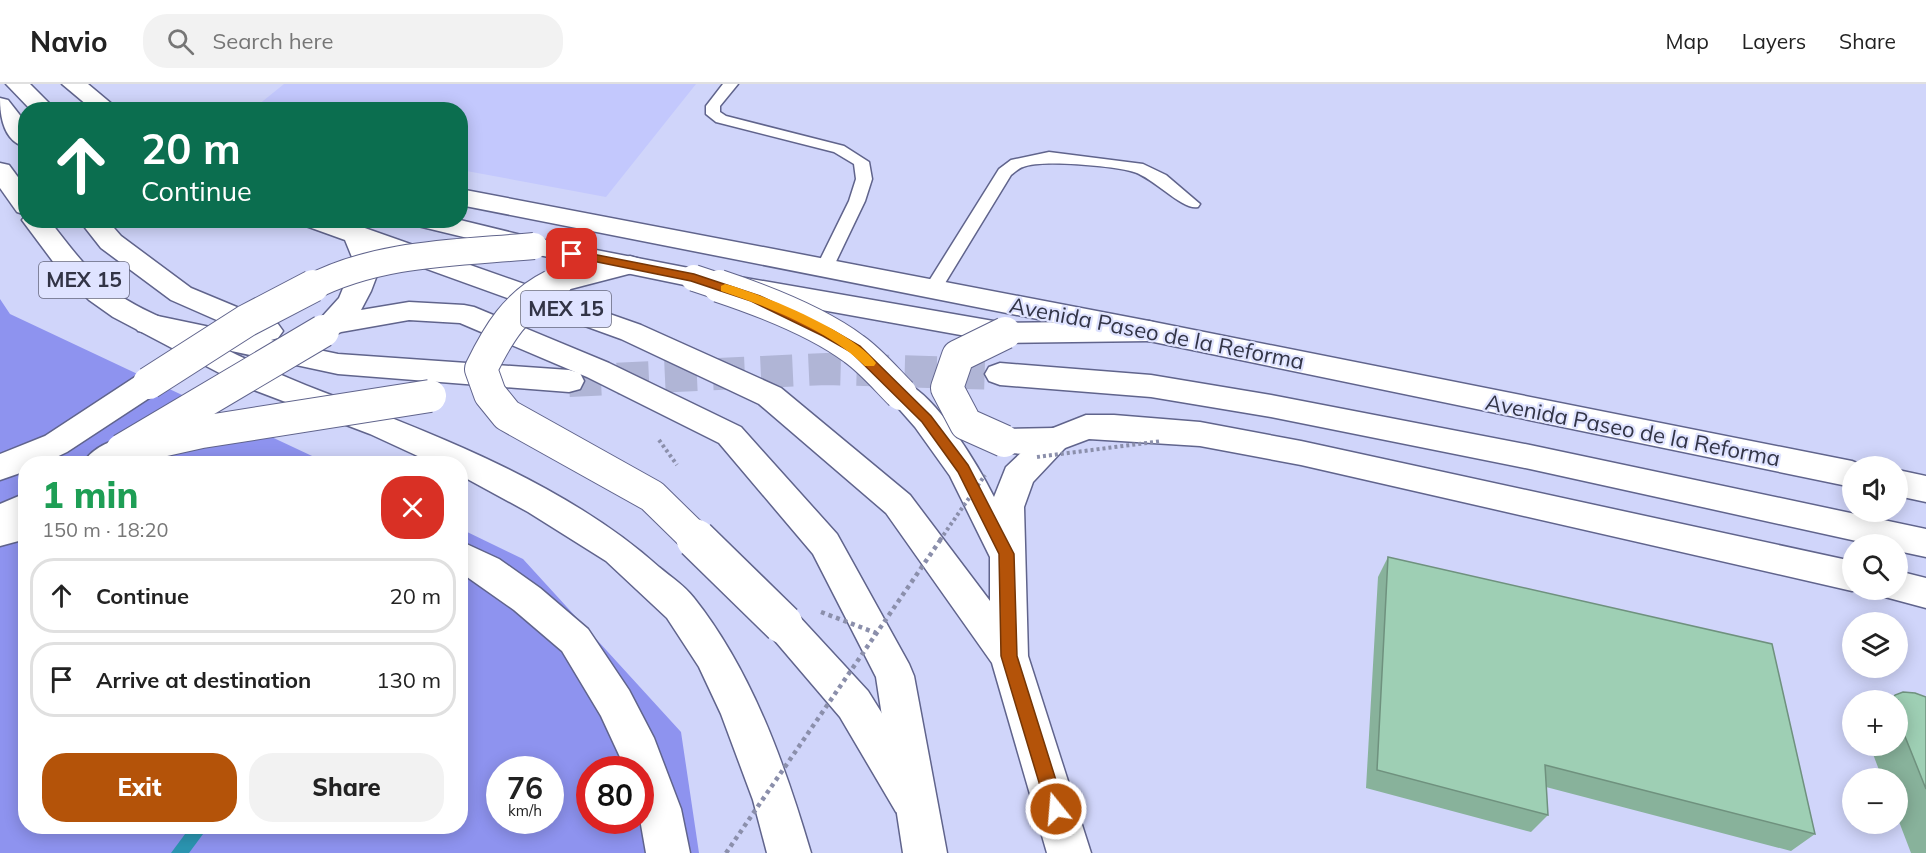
<!DOCTYPE html>
<html lang="en">
<head>
<meta charset="utf-8">
<style>
	body { margin:0; font-family:Mulish,sans-serif; background:#f2f2f2; color:#222; height:100vh; display:flex; flex-direction:column; font-size:22px; white-space:nowrap }
	* { box-sizing:border-box; margin:0 }
	p { font-size:20px; color:#767676 }
	.icon { flex:none; width:33px; height:33px; fill:none; stroke:currentColor; stroke-width:2; stroke-linecap:round; stroke-linejoin:round }
	.map { position:relative; flex:1; overflow:hidden }
	.panel { position:absolute; left:18px; top:372px; width:450px; height:378px; display:flex; flex-direction:column; background:#fff; border-radius:24px; box-shadow:0 3px 15px #0003 }
	.panel>* { flex:none }
	.top-card { position:absolute; left:18px; top:18px; width:450px; height:126px; border-radius:24px; box-shadow:0 3px 15px #0003; background:#0b6e4f; color:#fff; overflow:hidden }
	.tools { position:absolute; left:1842px; top:372px; display:grid; gap:12px }
	.tools a { display:grid; place-items:center; width:66px; height:66px; border-radius:50%; background:#fff; box-shadow:0 3px 15px #0003; font-size:30px }
	.speed { position:absolute; left:486px; top:672px; display:flex; gap:12px; font-size:30px; font-weight:700; text-align:center }
	.speed>* { display:grid; place-content:center; width:78px; height:78px; border-radius:50%; background:#fff; box-shadow:0 3px 15px #0003; line-height:1 }
	.speed small { font-size:15px; font-weight:400 }
	.speed .limit { border:9px solid #d22; background:#fff; color:#111 }
	.pin { position:absolute; display:grid; place-items:center; width:51px; height:51px; color:#fff; margin:-26px; border-radius:12px; box-shadow:0 3px 9px #0006 }
	.me { position:absolute; width:66px; margin:-33px; rotate:343deg; stroke-linejoin:round; filter:drop-shadow(0 0 4px #0008) }
	.turn { display:flex; align-items:center; gap:21px; height:126px; padding:0 24px; font-size:27px }
	.turn .icon { width:78px; height:78px; stroke-width:2.5 }
	.turn b { display:block; font-size:42px; line-height:51px }
	.round { display:grid; place-items:center; flex:none; width:63px; height:63px; border-radius:24px; background:#f2f2f2 }
	.head { display:flex; align-items:center; justify-content:space-between; height:102px; padding:0 24px }
	h1 { font-size:36px; font-weight:800; line-height:45px; color:#1e9e55 }
	.button { display:flex; gap:12px; margin-top:auto; padding:12px 24px }
	.button a { flex:1; height:69px; border-radius:24px; background:#b45309; color:#fff; font-size:24px; font-weight:800; line-height:69px; text-align:center }
	.button a+a { background:#f2f2f2; color:#222 }
	ul { padding:0; list-style:none }
	li { display:flex; align-items:center; gap:18px; height:75px; margin:0 12px 9px; padding:0 12px; border:3px solid #e0e0e0; border-radius:24px }
	li div { flex:1 }
	li b { display:block; font-size:22px }
	li em { font-style:normal }
	header { display:flex; align-items:center; gap:36px; box-sizing:border-box; height:84px; padding:0 30px; background:#fff; border-bottom:2px solid #e0e0e0 }
	header strong { font-size:28px }
	nav { display:flex; gap:33px; margin-inline-start:auto; font-size:21px }
	.search { width:420px; height:54px; background:#f2f2f2; display:flex; align-items:center; gap:15px; box-sizing:border-box; padding:0 21px; border-radius:24px; color:#767676; font-size:22px }
	.map>svg:first-child { display:block }
	.built { fill:#c3c8fd }
	.forest { fill:#8e93ef; fill-rule:evenodd }
	.lines { fill:none; stroke-linecap:round; stroke-linejoin:round }
	.stream { fill:#2b95b1; fill-rule:evenodd }
	.secondary-tunnel { stroke:#b0b5d6; stroke-width:32; stroke-dasharray:32 16; stroke-linecap:butt }
	.service-casing { stroke:#60648c; stroke-width:3 }
	.minor-casing { stroke:#60648c; stroke-width:3 }
	.secondary-casing { stroke:#60648c; stroke-width:3 }
	.primary-casing { stroke:#60648c; stroke-width:3 }
	.trunk-casing { stroke:#60648c; stroke-width:3 }
	.path { stroke:#8b8fab; stroke-width:4; stroke-dasharray:3 3; stroke-linecap:butt }
	.service { fill:#fff; fill-rule:evenodd }
	.minor { fill:#fff; fill-rule:evenodd }
	.secondary { fill:#fff; fill-rule:evenodd }
	.primary { fill:#fff; fill-rule:evenodd }
	.trunk { fill:#fff; fill-rule:evenodd }
	.secondary-bridge-far2-casing { stroke:#60648c; stroke-width:28; stroke-linecap:butt }
	.secondary-bridge-far1-casing { stroke:#60648c; stroke-width:34; stroke-linecap:butt }
	.secondary-bridge-casing { stroke:#60648c; stroke-width:42; stroke-linecap:butt }
	.primary-bridge-far1-casing { stroke:#60648c; stroke-width:28; stroke-linecap:butt }
	.primary-bridge-casing { stroke:#60648c; stroke-width:34; stroke-linecap:butt }
	.trunk-bridge-far1-casing { stroke:#60648c; stroke-width:28; stroke-linecap:butt }
	.trunk-bridge-casing { stroke:#60648c; stroke-width:34; stroke-linecap:butt }
	.path-bridge-far1 { stroke:#8b8fab; stroke-width:4; stroke-dasharray:3 3; stroke-linecap:butt }
	.path-bridge { stroke:#8b8fab; stroke-width:4.5; stroke-dasharray:4 4; stroke-linecap:butt }
	.secondary-bridge-far2 { stroke:#fff; stroke-width:26 }
	.secondary-bridge-far1 { stroke:#fff; stroke-width:32 }
	.secondary-bridge { stroke:#fff; stroke-width:39 }
	.primary-bridge-far1 { stroke:#fff; stroke-width:26 }
	.primary-bridge { stroke:#fff; stroke-width:32 }
	.trunk-bridge-far1 { stroke:#fff; stroke-width:26 }
	.trunk-bridge { stroke:#fff; stroke-width:32 }
	.wall { fill:#88b29b }
	.building { fill:#9ecfb4; stroke:#6f917e; stroke-width:1.5 }
	.route { fill:#b45309; stroke:#753606; stroke-width:1.5 }
	.slow { fill:#f59e0b }
	.labels { text-anchor:middle; stroke-width:4.5; stroke-linejoin:round; paint-order:stroke }
	.shield { fill:#dfe3ff; stroke:#66687e; stroke-width:1.5 }
	.shield-label { font-size:21px; font-weight:bold; fill:#323446 }
	.street-label { font-size:22px; fill:#323446; stroke:#dfe3ff }
</style>
</head>
<body>
<header>
<strong>Navio</strong>
<div class="search"><svg class="icon" aria-label="search" viewBox="0 0 24 24"><circle cx="10" cy="10" r="6"/><path d="M15 15l6 6"/></svg>Search here</div>
<nav><a>Map</a><a>Layers</a><a>Share</a></nav>
</header>
<div class="map">
<svg width="1926" height="769" viewBox="0 0 1926 769">
	<rect width="100%" height="100%" fill="#d0d5fa"/>
	<polygon class="built" points="284,0 696,0 606,113 461,86 460,26 253,25"/>
	<path class="forest" d="M0,215L10,230L327,379L26,380V742H460L461,445L523,475L681,648L699,769H0ZM500,686H550V736H500ZM590,686H640V736H590Z"/>
	<g class="lines">
		<polygon class="stream" points="191,742 209,742 189,769 171,769"/>
		<polyline class="secondary-tunnel" points="569,297 827,285 1000,290"/>
		<g class="service-casing">
			<g id="service">
				<polygon points="723,0 738,0 720,22 720,28 726,32 844,62 869,78 872,95 865,117 831,188 819,188 816,184 849,117 856,95 854,80 834,68 716,38 706,30 706,22"/>
				<path d="M1049,68L1143,80L1166,91L1200,120L1198,123C1183,127 1154,94 1134,88C1116,82 1040,75 1023,83C1019,84 1015,88 1011,91L939,209H927L924,205L999,85L1011,76Z"/>
			</g>
		</g>
		<g class="minor-casing">
			<g id="minor">
				<polygon points="26,427 26,455 0,462 0,434"/>
				<polygon points="460,457 499,475 540,504 588,545 629,606 654,654 681,725 690,769 646,769 640,735 640,686 626,686 601,632 562,567 514,526 460,488"/>
			</g>
		</g>
		<g class="secondary-casing">
			<g id="secondary">
				<path d="M0,14L8,16L26,39V63C4,58 0,33 0,14Z"/>
				<polygon points="460,105 1149,237 1852,377 1864,382 1852,382 1852,403 1149,257 460,121"/>
				<polygon points="79,136 107,136 121,152 191,204 278,240 283,247 278,254 271,256 338,270 569,286 580,289 584,297 580,305 569,308 338,290 138,247 133,240 138,233 148,230 253,252 171,216 101,164"/>
				<polygon points="630,172 640,175 644,181 640,187 559,208 549,205 545,199 549,193"/>
				<polygon points="1000,279 1151,291 1271,311 1530,361 1926,445 1926,473 1898,467 1898,460 1870,460 1530,385 1271,333 1151,313 1000,301 989,297 985,290 989,283"/>
				<path d="M1054,344L1065,348L1070,356L1065,364C1044,371 1014,372 993,365L988,357L993,349L1004,345Z"/>
				<polygon points="1898,386 1926,392 1926,418 1898,412"/>
				<polygon points="783,524 796,529 868,607 926,700 932,714 926,728 911,734 896,728 840,633 770,551 764,540 770,529"/>
			</g>
		</g>
		<g class="primary-casing">
			<g id="primary">
				<polygon points="6,0 30,0 56,26 31,26"/>
				<polygon points="414,136 460,136 534,154 694,185 1005,239 1149,237 1159,240 1164,247 1159,254 1149,257 1005,259 694,203 534,170 418,142"/>
				<polygon points="149,288 160,291 164,299 160,307 67,368 42,380 26,380 26,387 0,396 0,370 45,352 138,291"/>
			</g>
		</g>
		<g class="trunk-casing">
			<g id="trunk">
				<polygon points="62,0 88,0 119,26 93,26"/>
				<polygon points="0,79 9,81 26,104 26,131 17,128 0,104"/>
				<path d="M26,131V136H49C68,160 85,184 108,203C129,220 156,231 181,243C228,267 273,289 323,308C436,350 569,402 659,483C671,493 685,502 694,514C752,587 785,681 811,769H767L753,716L721,630L699,583L667,534L606,477L528,428L460,391V380H435L370,350L246,303L113,233L89,216L63,191L22,136Z"/>
				<path d="M302,136H342L641,241L781,304L910,411L990,517V473L950,392L915,343L886,310L890,302C898,300 905,298 913,303C942,322 978,381 994,413L1006,383L1043,348L1086,331H1114L1200,338L1301,357L1852,477V506H1856L1852,507L1301,381L1200,362L1089,355L1065,364L1033,398L1024,423L1028,572L1091,769H1047L992,579L886,429L759,320L621,255L377,167L382,178L371,207L361,226L409,218L464,221L474,223L609,279L741,343L837,450L909,580L914,592L947,769H903L876,593L813,470L719,359L587,293L460,239L409,236L341,248L325,256L315,253L310,246L339,214L354,178L345,156L306,142Z"/>
				<path d="M122,354L133,357L138,366C127,386 103,380 83,380C90,366 107,358 122,354Z"/>
				<polygon points="26,409 26,438 0,450 0,420"/>
				<polygon points="1898,487 1926,494 1926,524 1885,513 1882,506 1898,506"/>
			</g>
		</g>
		<polyline class="path" points="659,356 677,381"/>
		<use href="#service" class="service"/>
		<use href="#minor" class="minor"/>
		<use href="#secondary" class="secondary"/>
		<use href="#primary" class="primary"/>
		<use href="#trunk" class="trunk"/>
		<g class="secondary-bridge-far2-casing">
			<polyline id="secondary-bridge-far2" points="549,204 559,199"/>
		</g>
		<g class="secondary-bridge-far1-casing">
			<g id="secondary-bridge-far1">
				<path d="M552,202C516,220 498,250 481,285L490,310L507,331L652,412L697,456"/>
				<polyline points="1004,357 966,340 947,304 958,272 1005,249"/>
				<polyline points="130,364 202,348 430,312"/>
			</g>
		</g>
		<g class="secondary-bridge-casing">
			<polyline id="secondary-bridge" points="696,455 783,540"/>
		</g>
		<g class="primary-bridge-far1-casing">
			<path id="primary-bridge-far1" d="M310,204C379,168 458,169 534,162"/>
		</g>
		<g class="primary-bridge-casing">
			<polyline id="primary-bridge" points="149,299 246,237 313,202"/>
		</g>
		<g class="trunk-bridge-far1-casing">
			<polyline id="trunk-bridge-far1" points="694,194 724,204"/>
		</g>
		<g class="trunk-bridge-casing">
			<g id="trunk-bridge">
				<path d="M719,202C761,216 818,238 854,265C871,277 886,295 901,310"/>
				<polyline points="122,366 323,247"/>
			</g>
		</g>
		<g class="path-bridge-far1">
			<polyline points="1037,373 1162,357"/>
			<polyline points="940,456 985,391"/>
		</g>
		<g class="path-bridge">
			<polyline points="821,528 876,549"/>
			<polyline points="726,769 941,455"/>
		</g>
		<use href="#secondary-bridge-far2" class="secondary-bridge-far2"/>
		<use href="#secondary-bridge-far1" class="secondary-bridge-far1"/>
		<use href="#secondary-bridge" class="secondary-bridge"/>
		<use href="#primary-bridge-far1" class="primary-bridge-far1"/>
		<use href="#primary-bridge" class="primary-bridge"/>
		<use href="#trunk-bridge-far1" class="trunk-bridge-far1"/>
		<use href="#trunk-bridge" class="trunk-bridge"/>
	</g>
	<g class="wall">
		<polygon points="1388,473 1815,750 1791,767 1546,703 1548,731 1531,748 1366,704 1378,493"/>
		<polygon points="1895,611 1926,613 1926,769 1911,769 1898,735 1898,694 1882,694 1870,662 1898,662 1898,616 1887,616"/>
	</g>
	<g class="building">
		<polygon points="1388,473 1772,560 1815,750 1545,681 1548,731 1377,686"/>
		<polygon points="1903,608 1915,609 1926,613 1926,705 1898,635 1898,616 1892,616 1895,611"/>
	</g>
	<polygon class="route" points="572,166 694,190 760,212 832,246 860,262 931,332 968,381 1014,470 1017,572 1065,725 1062,731 1056,734 1050,731 1047,725 1001,572 999,470 958,388 922,338 851,268 823,252 751,217 691,197 568,172 566,170"/>
	<path class="slow" d="M725,200C762,210 855,248 876,279L874,282H865C831,248 767,222 721,207V202Z"/>
	<g class="labels">
		<g class="shield">
			<rect x="39" y="178" width="90" height="36" rx="4.5"/>
			<rect x="521" y="207" width="90" height="36" rx="4.5"/>
		</g>
		<g class="shield-label">
			<text x="84" y="203">MEX 15</text>
			<text x="566" y="232">MEX 15</text>
		</g>
		<g class="street-label">
			<text transform="translate(1157 249) rotate(11)" y="8">Avenida Paseo de la Reforma</text>
			<text transform="translate(1633 346) rotate(11)" y="8">Avenida Paseo de la Reforma</text>
		</g>
	</g>
</svg>
<div class="tools">
<a><svg class="icon" aria-label="sound" viewBox="0 0 24 24"><path d="M4 9h4l5-4v14l-5-4H4zM17 9q2 3 0 6"/></svg></a>
<a><svg class="icon" aria-label="search" viewBox="0 0 24 24"><circle cx="10" cy="10" r="6"/><path d="M15 15l6 6"/></svg></a>
<a><svg class="icon" aria-label="layers" viewBox="0 0 24 24"><path d="M12 4l9 5-9 5-9-5zM3 14l9 5 9-5"/></svg></a>
<a>+</a>
<a>−</a>
</div>
<div class="speed"><div>76<small>km/h</small></div><div class="limit">80</div></div>
<div class="pin" style="left:572px;top:170px;background:#d93025"><svg class="icon" aria-label="arrive" viewBox="0 0 24 24"><path d="M6 21V4h12l-3 4 3 4H6"/></svg></div>
<svg class="me" style="left:1056px;top:725px" viewBox="-20 -20 40 40"><circle r="17" fill="#b45309" stroke="#fff" stroke-width="3"/><path d="M0-11L8 9 0 5-8 9z" fill="#fff"/></svg>
<div class="top-card">
<div class="turn"><svg class="icon" aria-label="ahead" viewBox="0 0 24 24"><path d="M12 20V5M6 11l6-6 6 6"/></svg><div><b>20 m</b>Continue</div></div>
</div>
<section class="panel">
<div class="head"><div><h1>1 min</h1><p>150 m · 18:20</p></div><a class="round" style="background:#d93025;color:#fff"><svg class="icon" aria-label="close" viewBox="0 0 24 24"><path d="M6 6l12 12M18 6L6 18"/></svg></a></div>
<ul>
<li><svg class="icon" aria-label="ahead" viewBox="0 0 24 24"><path d="M12 20V5M6 11l6-6 6 6"/></svg><div><b>Continue</b></div><em>20 m</em></li>
<li><svg class="icon" aria-label="arrive" viewBox="0 0 24 24"><path d="M6 21V4h12l-3 4 3 4H6"/></svg><div><b>Arrive at destination</b></div><em>130 m</em></li>
</ul>
<div class="button"><a>Exit</a><a>Share</a></div>
</section>
</div>
</body>
</html>
